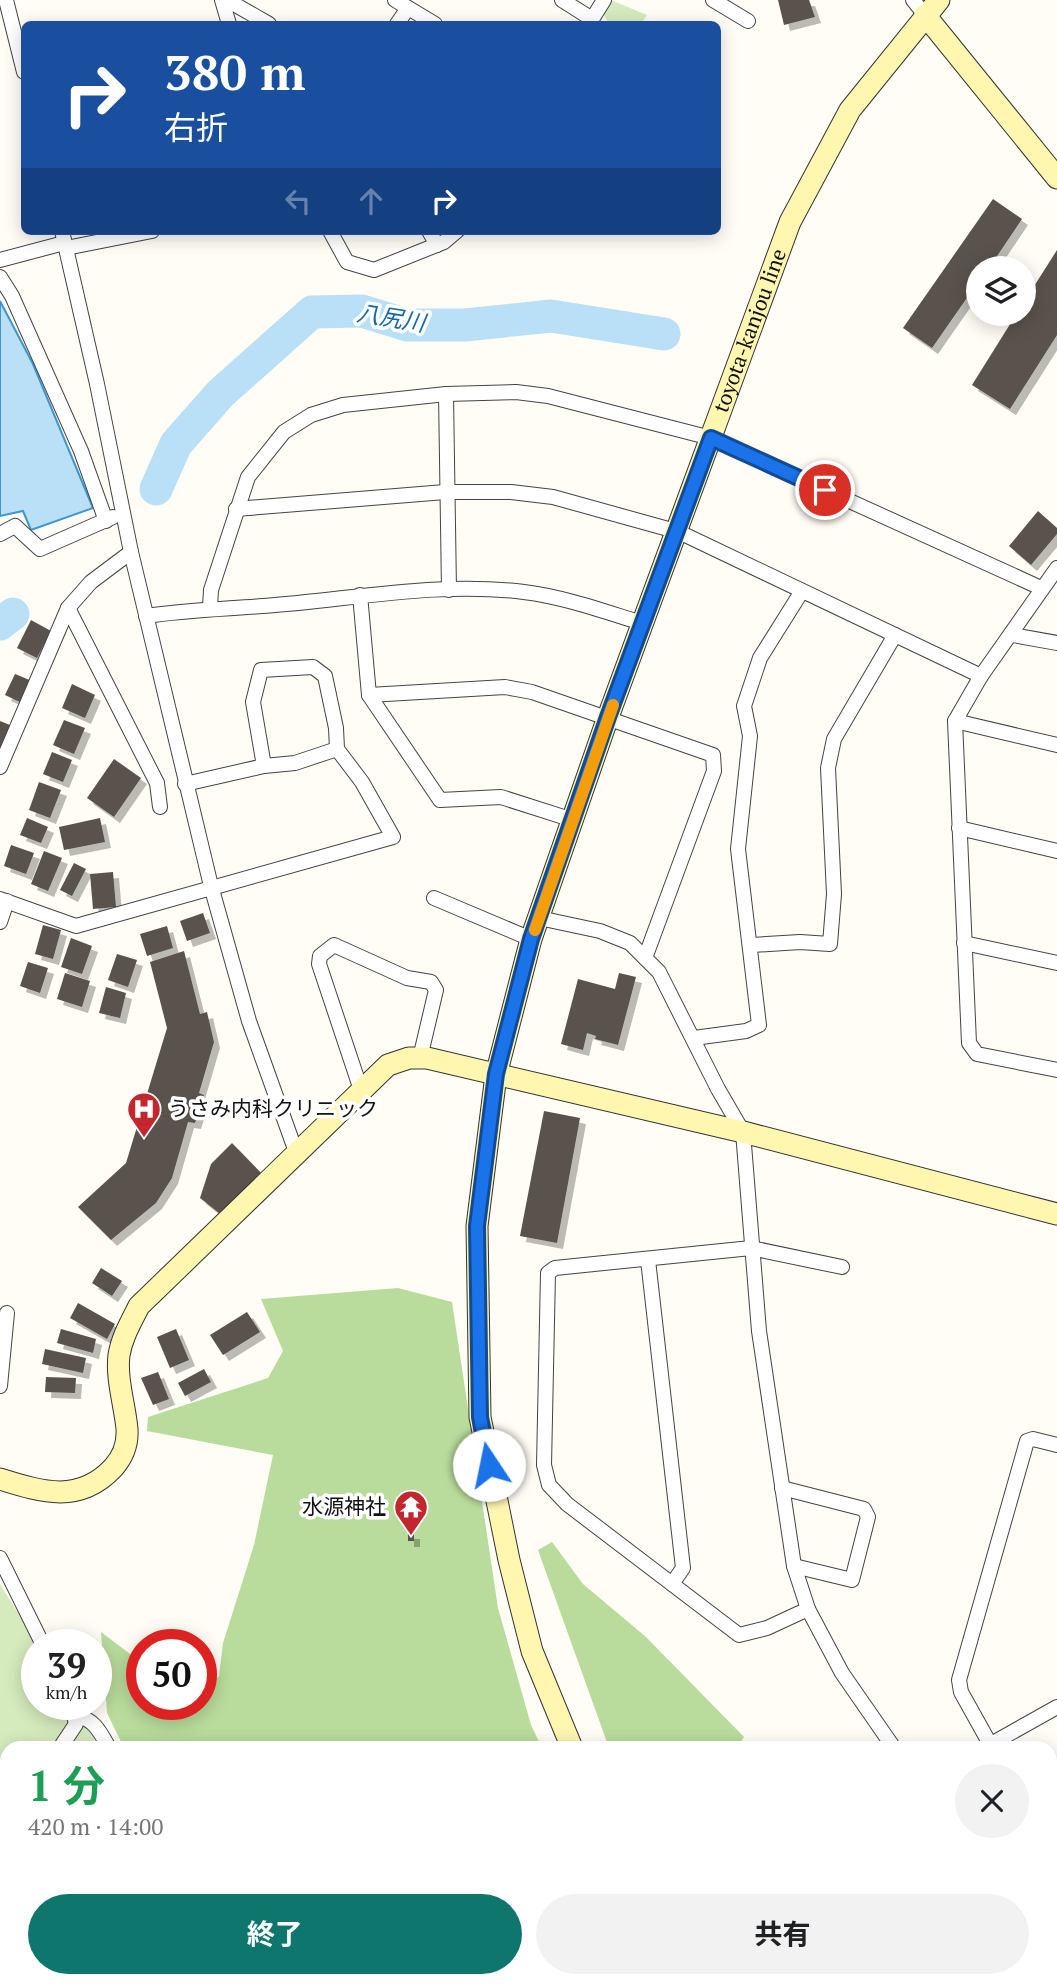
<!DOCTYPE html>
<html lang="ja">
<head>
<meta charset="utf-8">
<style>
	body { margin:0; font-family:"PT Serif","Noto Sans JP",serif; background:#f2f2f2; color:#202124; height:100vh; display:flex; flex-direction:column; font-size:26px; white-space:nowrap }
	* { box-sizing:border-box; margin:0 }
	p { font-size:23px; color:#757577 }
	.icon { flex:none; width:38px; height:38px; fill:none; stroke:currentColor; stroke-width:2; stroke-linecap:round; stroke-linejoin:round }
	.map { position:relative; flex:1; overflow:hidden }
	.details { position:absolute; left:0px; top:1741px; width:1057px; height:247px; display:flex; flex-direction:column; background:#fff; border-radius:21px 21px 0 0; box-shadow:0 4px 18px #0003 }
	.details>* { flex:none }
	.guide { position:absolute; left:21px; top:21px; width:700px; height:214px; border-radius:10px; box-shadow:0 4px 18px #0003; background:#1a4fa0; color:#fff; overflow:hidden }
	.buttons { position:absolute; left:966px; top:256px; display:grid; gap:14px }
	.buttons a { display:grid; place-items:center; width:70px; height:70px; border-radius:50%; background:#fff; box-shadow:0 4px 18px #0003; font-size:35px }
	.speed { position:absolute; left:21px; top:1629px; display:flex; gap:14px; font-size:35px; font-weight:700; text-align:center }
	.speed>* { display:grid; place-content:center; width:91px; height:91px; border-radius:50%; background:#fff; box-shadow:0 4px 18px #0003; line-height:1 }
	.speed small { font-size:18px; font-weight:400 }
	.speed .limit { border:10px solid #d22; background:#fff; color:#111 }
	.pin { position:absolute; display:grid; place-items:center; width:60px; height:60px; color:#fff; margin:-30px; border:4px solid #fff; border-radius:50%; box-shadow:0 2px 7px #0007 }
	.me { position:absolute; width:77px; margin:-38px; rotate:349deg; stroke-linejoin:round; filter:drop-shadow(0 0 5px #0008) }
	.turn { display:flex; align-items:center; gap:24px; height:147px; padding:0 28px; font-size:32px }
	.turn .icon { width:91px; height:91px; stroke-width:2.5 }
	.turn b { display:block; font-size:49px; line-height:60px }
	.lanes { display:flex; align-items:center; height:66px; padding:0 28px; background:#0003; justify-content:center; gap:35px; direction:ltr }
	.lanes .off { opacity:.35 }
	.round { display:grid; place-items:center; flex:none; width:74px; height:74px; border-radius:37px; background:#f2f2f2 }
	.summary { display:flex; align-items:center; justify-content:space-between; height:119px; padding:0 28px }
	h1 { font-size:42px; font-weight:700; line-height:52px; color:#1e9e55 }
	.primary-button { display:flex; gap:14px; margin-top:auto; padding:14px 28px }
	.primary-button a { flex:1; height:80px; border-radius:42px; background:#0f766e; color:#fff; font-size:28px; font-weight:700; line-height:80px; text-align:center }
	.primary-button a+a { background:#f2f2f2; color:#202124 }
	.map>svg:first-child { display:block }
	.green { fill:#d5ebbd }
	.forest { fill:#b9dc9c }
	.water { fill:#b9e0f7; stroke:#3f96cf; stroke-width:2 }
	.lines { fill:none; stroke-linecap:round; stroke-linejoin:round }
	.river { stroke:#b9e0f7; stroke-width:33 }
	.building { fill:#5a524d; filter:url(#shadow) }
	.street-casing { stroke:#444; stroke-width:16 }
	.secondary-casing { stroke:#333; stroke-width:23 }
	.street { stroke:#fff; stroke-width:14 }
	.secondary { stroke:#fff6b0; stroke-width:21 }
	.route-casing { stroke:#114b97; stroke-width:18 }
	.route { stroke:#1a73e8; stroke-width:12 }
	.slow { stroke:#f59e0b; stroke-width:12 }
	.labels { text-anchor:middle; stroke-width:7; stroke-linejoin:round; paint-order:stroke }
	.street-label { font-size:21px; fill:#111; stroke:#fff }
	.poi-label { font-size:21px; fill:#111; stroke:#fff; text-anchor:start }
	.water-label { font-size:23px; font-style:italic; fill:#1768a6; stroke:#fff }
</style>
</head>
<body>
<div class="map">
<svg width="1057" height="1987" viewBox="0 0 1057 1987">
	<defs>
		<filter id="shadow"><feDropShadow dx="6" dy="6" stdDeviation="0" flood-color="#0004"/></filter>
	</defs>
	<rect width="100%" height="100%" fill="#fffdf5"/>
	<g class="green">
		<polygon points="611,0 647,15 641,24 609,24 603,13"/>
		<polygon points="0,1584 38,1645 37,1704 75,1705 92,1732 96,1748 7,1748 7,1981 156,1981 158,1987 0,1987"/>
	</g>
	<g class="forest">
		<polygon points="398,1288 452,1302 498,1608 531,1725 542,1748 124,1748 107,1713 101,1632 142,1663 142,1704 201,1704 201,1693 219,1676 223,1643 254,1545 273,1455 147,1431 148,1417 268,1378 283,1351 261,1299"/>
		<polygon points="552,1542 583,1584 646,1637 744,1737 737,1748 609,1748 538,1550"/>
		<polygon points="276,1981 366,1981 372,1987 276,1987"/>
		<polygon points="397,1981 668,1981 671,1987 394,1987"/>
		<polygon points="791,1981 842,1981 836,1987 799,1987"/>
	</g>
	<polygon class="water" points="0,301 33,364 93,508 31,530 23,511 0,516"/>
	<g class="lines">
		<g class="river">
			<polyline points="156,489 176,444 221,393 312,312 362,311 407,325 465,325 551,316 664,334"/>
			<polyline points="0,624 13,614"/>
			<polyline points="148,1981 149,1987"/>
		</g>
	</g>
	<g class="building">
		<polygon points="778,0 809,0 815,17 784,25"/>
		<polygon points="993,199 1022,219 989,268 978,268 978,282 932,348 903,328"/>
		<polygon points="1057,250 1057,335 1010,409 972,385 1017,313 1024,313 1024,302"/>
		<polygon points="1038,511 1057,528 1057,534 1031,565 1009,546"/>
		<polygon points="31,620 51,631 37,658 17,648"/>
		<polygon points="15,674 32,681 22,703 5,695"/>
		<polygon points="72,684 95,695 85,718 62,708"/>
		<polygon points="64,720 85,728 74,754 53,745"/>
		<polygon points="0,721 15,727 6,749 0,746"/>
		<polygon points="52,752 72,760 63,782 43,774"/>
		<polygon points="114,759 141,778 114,817 87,798"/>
		<polygon points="39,782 61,790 50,818 29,810"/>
		<polygon points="27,818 48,827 41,843 20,835"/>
		<polygon points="100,818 105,842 64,850 59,827"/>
		<polygon points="11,845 34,853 26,874 4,866"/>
		<polygon points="44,851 62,858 48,891 31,884"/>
		<polygon points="74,863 86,869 72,896 60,890"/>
		<polygon points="113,872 116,907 93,909 90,874"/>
		<polygon points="203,913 210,933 187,941 180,921"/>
		<polygon points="43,925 61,930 53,959 35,954"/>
		<polygon points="167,926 173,948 147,956 140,934"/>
		<polygon points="71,938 92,946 82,974 61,967"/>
		<polygon points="184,951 200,1014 207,1012 214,1042 199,1093 204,1095 195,1123 188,1122 172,1178 156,1203 111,1240 78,1207 126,1163 167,1028 150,962"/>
		<polygon points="117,954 137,960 128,987 108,980"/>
		<polygon points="28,962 48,968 40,993 20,986"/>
		<polygon points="65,973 90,981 82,1007 57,999"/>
		<polygon points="619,973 636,977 618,1045 595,1039 596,1036 587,1033 583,1050 561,1044 578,979 615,989"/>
		<polygon points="106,987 126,993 120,1018 99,1013"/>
		<polygon points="544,1111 580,1118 557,1243 520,1236"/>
		<polygon points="232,1143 263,1175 219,1213 200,1198 211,1164"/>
		<polygon points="101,1268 122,1281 112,1296 92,1283"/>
		<polygon points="78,1303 115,1324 107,1339 70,1318"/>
		<polygon points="247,1312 260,1332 223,1355 210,1335"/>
		<polygon points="61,1329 96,1339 93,1353 57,1343"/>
		<polygon points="176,1329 189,1360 170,1368 157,1337"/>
		<polygon points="45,1349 86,1358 83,1373 42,1364"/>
		<polygon points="204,1369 211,1382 185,1396 178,1383"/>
		<polygon points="158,1372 169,1399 153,1405 141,1378"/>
		<polygon points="46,1377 76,1378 75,1393 45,1392"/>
		<rect x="408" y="1533" width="6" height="8"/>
	</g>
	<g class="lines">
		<g class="street-casing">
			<g id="street">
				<polyline points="6,0 24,72"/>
				<polyline points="222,0 229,24"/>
				<polyline points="227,0 269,24"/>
				<polyline points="395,0 435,24"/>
				<polyline points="562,0 592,19"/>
				<polyline points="713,0 748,21"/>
				<polyline points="913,0 925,15"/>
				<polyline points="397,24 408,8"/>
				<polyline points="589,24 604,0"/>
				<polyline points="62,231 97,384 131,552 211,886 249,1021 296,1152"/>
				<polyline points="330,231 347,262 374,270 444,242 457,231"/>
				<polyline points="429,231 437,245"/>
				<polyline points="66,248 152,231"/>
				<polyline points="0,260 64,243"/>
				<polyline points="0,277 12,296 81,451 106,521"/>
				<polyline points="446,394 449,590"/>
				<polyline points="236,509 445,492 511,492 553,497 679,532 981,676"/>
				<polyline points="0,534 15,526 40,549 113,517"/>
				<polyline points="1057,568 981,676 955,721 969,1043 977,1054 1057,1070"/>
				<polyline points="360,595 369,695 440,800 501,797 573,820"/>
				<polyline points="210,607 211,590 248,477 284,432 311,415 343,405 446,394 516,392 548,396 711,438 1041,588"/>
				<polyline points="68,608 157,783 160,807"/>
				<path d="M146,616C186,610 224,609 263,606C349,600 437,581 524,592C564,597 603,611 642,623"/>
				<polyline points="1013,635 1057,643"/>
				<polyline points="369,695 505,687 532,692 713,755 714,771 645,958"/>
				<polyline points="955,721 1057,745"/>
				<polyline points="264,766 295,763 337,749"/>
				<polyline points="0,767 68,608 91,582 131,552"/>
				<polyline points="959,828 1057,851"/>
				<polyline points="434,898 531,939"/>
				<polyline points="0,899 76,926 393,837 362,782 337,749 336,728 325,676 313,667 261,670 253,702 264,766 185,784"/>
				<polyline points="539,918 600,931 630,943 659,972 718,1089 743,1132 759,1331 794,1566 808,1609 842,1673 894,1748"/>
				<polyline points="0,922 7,901"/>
				<polyline points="964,943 1057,963"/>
				<polyline points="752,945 800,942 830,944 834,894 828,768 834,739 895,635"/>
				<polyline points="694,1038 746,1031 759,1025 738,849 750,736 744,706 760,658 802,591"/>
				<polyline points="361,1090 319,964 320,956 334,945 407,978 431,982 436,990 420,1058"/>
				<polyline points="648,1260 683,1568 672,1584"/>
				<polyline points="0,1386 7,1313"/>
				<polyline points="782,1488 864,1509 868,1517 852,1580 794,1566"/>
				<polyline points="0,1558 43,1645"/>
				<polyline points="808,1609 767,1628 739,1635 567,1504 549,1485 544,1465 548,1273 555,1268 751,1248 842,1267"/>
				<path d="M76,1715C95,1720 100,1732 109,1748"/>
				<polyline points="990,1744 961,1692 959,1680 1027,1441 1033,1439 1057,1445"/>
				<polyline points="60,1748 76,1724 71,1704"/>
				<polyline points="984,1748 1057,1707"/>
				<polyline points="1050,1825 1057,1821"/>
				<polyline points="1050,1959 1057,1955"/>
				<polyline points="1050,1980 1054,1987"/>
				<polyline points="16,1981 17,1987"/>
				<polyline points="182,1981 184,1987"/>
				<polyline points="926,1981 930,1987"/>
				<polyline points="998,1987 1009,1981"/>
			</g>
		</g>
		<g class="secondary-casing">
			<g id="secondary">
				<polyline points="925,15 1057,178"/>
				<path d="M0,1479C42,1492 79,1504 113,1468C123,1457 128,1444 127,1429C125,1406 116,1379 119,1355C122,1337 131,1322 139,1306L388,1065L409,1058H427L743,1132L1057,1214"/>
				<path id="s1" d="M572,1748L532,1651L509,1560L480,1417L477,1226L496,1075L531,939L608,717L790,222L850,110L939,0"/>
				<polyline points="705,1981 709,1987"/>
			</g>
		</g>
		<use href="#street" class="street"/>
		<use href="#secondary" class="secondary"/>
	</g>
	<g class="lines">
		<g class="route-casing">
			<polyline id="route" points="489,1465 480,1417 477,1226 496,1074 531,939 608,717 711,438 825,490"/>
		</g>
		<use href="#route" class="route"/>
		<polyline class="slow" points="535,930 613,705"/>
	</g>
	<defs>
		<g id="hospital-pin" transform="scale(1.75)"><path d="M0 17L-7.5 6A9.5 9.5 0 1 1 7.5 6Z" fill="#c4262e" stroke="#fff"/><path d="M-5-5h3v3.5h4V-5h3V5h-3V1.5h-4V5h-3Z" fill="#fff"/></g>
		<g id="temple-pin" transform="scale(1.75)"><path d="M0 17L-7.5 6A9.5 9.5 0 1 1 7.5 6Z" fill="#c4262e" stroke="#fff"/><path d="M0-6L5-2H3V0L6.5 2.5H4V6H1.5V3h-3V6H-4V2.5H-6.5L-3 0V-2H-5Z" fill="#fff"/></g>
	</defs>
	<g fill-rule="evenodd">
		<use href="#hospital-pin" x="144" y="1109"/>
		<use href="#temple-pin" x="411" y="1507"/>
	</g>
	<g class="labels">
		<g class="street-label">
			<text dy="7" stroke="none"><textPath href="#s1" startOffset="1475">toyota-kanjou line</textPath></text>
		</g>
		<g class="poi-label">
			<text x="168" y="1116">うさみ内科クリニック</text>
			<text x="386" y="1514" text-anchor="end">水源神社</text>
		</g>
		<g class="water-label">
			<text transform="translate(391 318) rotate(9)" y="8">八尻川</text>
		</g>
	</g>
</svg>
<div class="buttons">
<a><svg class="icon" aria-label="layers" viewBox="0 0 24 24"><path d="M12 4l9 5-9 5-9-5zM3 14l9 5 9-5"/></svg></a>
</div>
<div class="speed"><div>39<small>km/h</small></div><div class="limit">50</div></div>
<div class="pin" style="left:825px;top:490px;background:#d93025"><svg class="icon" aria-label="arrive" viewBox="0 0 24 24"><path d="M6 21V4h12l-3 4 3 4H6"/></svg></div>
<svg class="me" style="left:489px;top:1465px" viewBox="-20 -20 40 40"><circle r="19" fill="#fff"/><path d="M0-13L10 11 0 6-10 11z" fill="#1a73e8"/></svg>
<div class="guide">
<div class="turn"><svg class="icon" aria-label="right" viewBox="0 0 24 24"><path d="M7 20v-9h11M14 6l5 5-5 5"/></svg><div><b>380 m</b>右折</div></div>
<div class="lanes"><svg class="icon off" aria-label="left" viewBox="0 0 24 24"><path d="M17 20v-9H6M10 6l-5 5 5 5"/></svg><svg class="icon off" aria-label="ahead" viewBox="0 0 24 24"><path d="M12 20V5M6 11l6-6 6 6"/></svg><svg class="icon" aria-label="right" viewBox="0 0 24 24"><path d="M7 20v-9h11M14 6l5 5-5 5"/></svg></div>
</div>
<section class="details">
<div class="summary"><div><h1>1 分</h1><p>420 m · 14:00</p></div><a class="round"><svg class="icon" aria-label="close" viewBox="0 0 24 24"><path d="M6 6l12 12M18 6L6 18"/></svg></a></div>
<div class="primary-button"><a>終了</a><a>共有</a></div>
</section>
</div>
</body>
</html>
